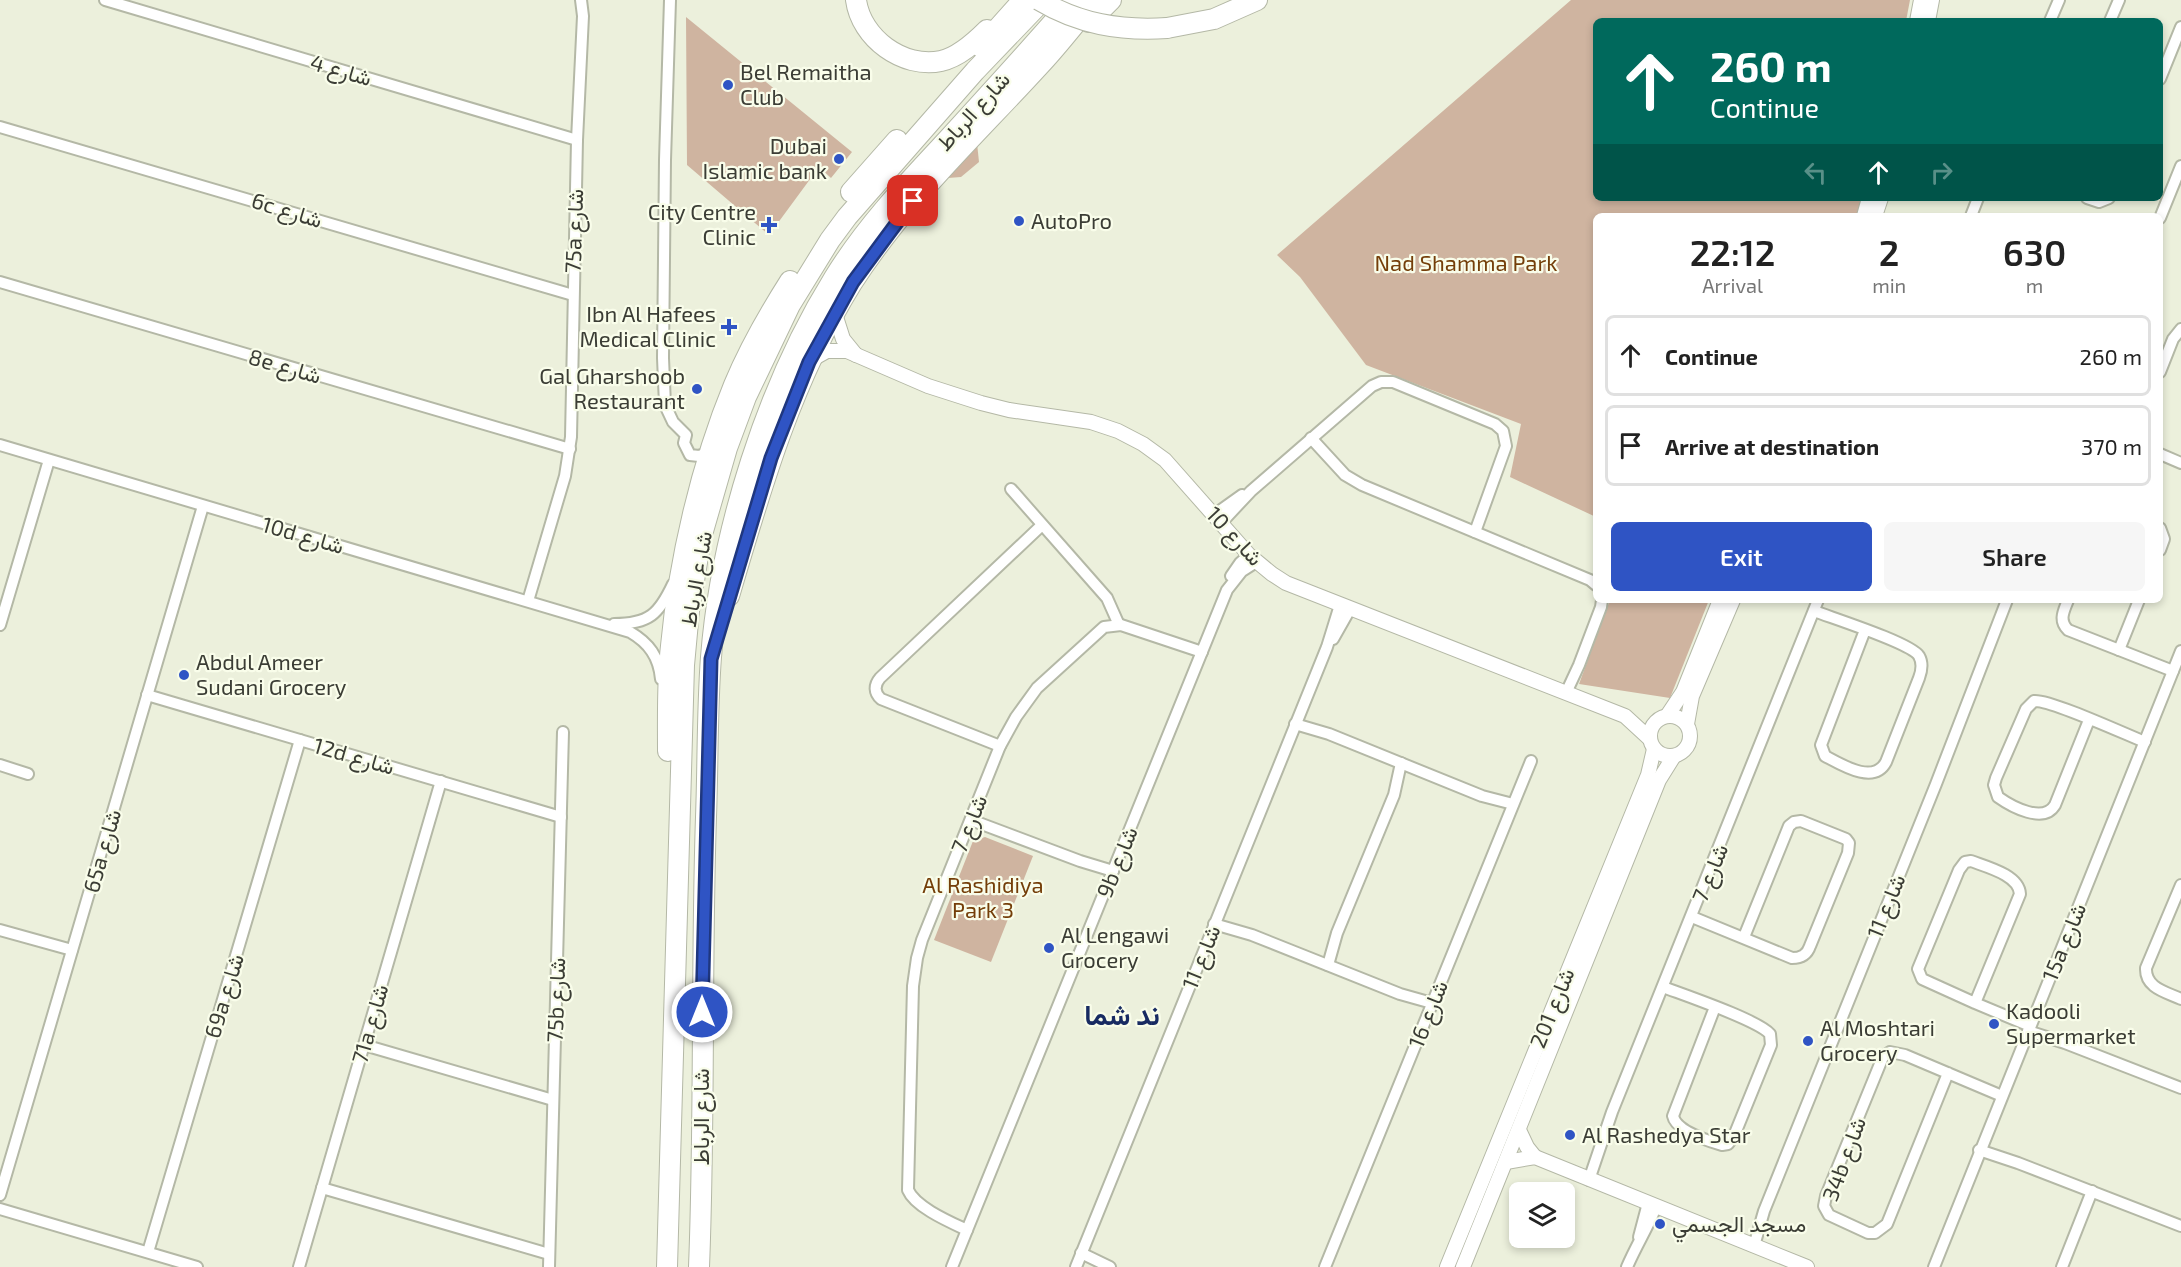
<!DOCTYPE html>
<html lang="en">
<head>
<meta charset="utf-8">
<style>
	body { margin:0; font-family:"Exo 2",Vazirmatn,sans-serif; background:#f6f6f6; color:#222; height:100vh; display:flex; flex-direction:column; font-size:22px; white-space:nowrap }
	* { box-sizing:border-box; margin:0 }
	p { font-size:20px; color:#767676 }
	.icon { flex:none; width:33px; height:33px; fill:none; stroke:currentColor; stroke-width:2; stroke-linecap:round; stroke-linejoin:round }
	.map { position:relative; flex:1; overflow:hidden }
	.drawer { position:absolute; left:1593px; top:213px; width:570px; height:390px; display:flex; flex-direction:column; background:#fff; border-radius:9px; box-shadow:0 3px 9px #0003 }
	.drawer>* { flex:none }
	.hud { position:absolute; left:1593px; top:18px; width:570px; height:183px; border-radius:9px; box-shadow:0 3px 9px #0003; background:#00695c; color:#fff; overflow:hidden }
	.controls { position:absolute; left:1509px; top:1182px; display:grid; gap:12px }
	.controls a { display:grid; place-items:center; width:66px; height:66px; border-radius:9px; background:#fff; box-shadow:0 3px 9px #0003; font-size:30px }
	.pin { position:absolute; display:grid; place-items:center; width:51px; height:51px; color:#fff; margin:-26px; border-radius:12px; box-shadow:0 3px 9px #0006 }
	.me { position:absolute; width:66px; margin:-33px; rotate:0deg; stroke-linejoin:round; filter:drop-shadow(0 0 4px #0008) }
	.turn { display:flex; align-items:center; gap:21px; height:126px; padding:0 18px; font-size:27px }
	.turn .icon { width:78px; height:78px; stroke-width:2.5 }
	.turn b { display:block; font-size:42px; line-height:51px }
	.lanes { display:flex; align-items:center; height:57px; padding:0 18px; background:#0003; justify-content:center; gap:30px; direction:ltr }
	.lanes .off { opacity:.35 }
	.eta { display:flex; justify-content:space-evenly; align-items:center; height:102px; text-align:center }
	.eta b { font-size:36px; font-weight:600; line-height:42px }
	.action { display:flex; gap:12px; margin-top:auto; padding:12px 18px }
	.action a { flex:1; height:69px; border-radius:9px; background:#2f54c4; color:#fff; font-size:24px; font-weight:600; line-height:69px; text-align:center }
	.action a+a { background:#f6f6f6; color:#222 }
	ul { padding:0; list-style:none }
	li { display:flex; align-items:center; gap:18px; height:81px; margin:0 12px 9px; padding:0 6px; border:3px solid #e0e0e0; border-radius:9px }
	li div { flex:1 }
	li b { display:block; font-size:22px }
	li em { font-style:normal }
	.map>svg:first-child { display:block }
	.green { fill:#cfb4a0 }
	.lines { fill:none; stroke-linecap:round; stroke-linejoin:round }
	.minor-casing { stroke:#b4b8a6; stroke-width:14 }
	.tertiary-casing { stroke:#b4b8a6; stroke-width:16 }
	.motorway-casing { stroke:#b4b8a6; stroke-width:22 }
	.minor { stroke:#fff; stroke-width:10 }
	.tertiary { stroke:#fff; stroke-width:14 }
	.motorway { stroke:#fff; stroke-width:20 }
	.motorway-bridge-casing { stroke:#b4b8a6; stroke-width:22; stroke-linecap:butt }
	.motorway-bridge { stroke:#fff; stroke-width:20 }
	.route-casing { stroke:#1f377f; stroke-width:15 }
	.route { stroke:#2f54c4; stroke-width:10 }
	.poi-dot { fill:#2f54c4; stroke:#f9fdea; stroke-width:2 }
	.labels { text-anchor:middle; stroke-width:4.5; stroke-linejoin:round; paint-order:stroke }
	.street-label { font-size:22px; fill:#3b3d35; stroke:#f9fdea }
	.poi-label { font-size:22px; fill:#3b3d35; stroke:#f9fdea; text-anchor:start }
	.park-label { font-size:22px; fill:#743e09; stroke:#f9fdea }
	.district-label { font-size:28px; font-weight:bold; fill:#182b62; stroke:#f9fdea }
</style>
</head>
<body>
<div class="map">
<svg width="2181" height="1267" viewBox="0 0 2181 1267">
	<rect width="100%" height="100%" fill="#ecf0dc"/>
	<g class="green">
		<polygon points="1571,0 1910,0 1906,21 1596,21 1596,198 1866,198 1861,216 1596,216 1596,517 1510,477 1521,424 1366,365 1300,277 1277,255"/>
		<polygon points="686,17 852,152 831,178 819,167 769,235 687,165"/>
		<polygon points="977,143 979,162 961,177 948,178 946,176"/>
		<polygon points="1610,600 1709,600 1670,698 1579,684"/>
		<polygon points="985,837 1033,856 991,962 934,940 973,841"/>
	</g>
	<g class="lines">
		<g class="minor-casing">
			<g id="minor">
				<polyline points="105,0 577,140"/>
				<polyline points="670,0 665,160 663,358 665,405 673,422 686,435 684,443 690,455 699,456 711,452"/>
				<polyline points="2050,21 2059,0"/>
				<polyline points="2110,21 2119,0"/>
				<polyline points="2160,79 2181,27"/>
				<polyline points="0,127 573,295"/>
				<polyline points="2087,198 2099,202 2109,198"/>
				<polyline points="1971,216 1978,198"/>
				<polyline points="2160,218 2181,166"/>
				<polyline points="0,282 570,449"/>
				<polyline points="2160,372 2173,339 2181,329"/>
				<polyline points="1311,438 1345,475 1362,485 1590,580 1596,585"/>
				<path d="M0,445L630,632C649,643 659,657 661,679"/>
				<polyline points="2160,454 2181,463"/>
				<polyline points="1011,489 1107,598 1119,625"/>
				<polyline points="1214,515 1242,495"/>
				<polyline points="1221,523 1251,491 1372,386 1381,382 1393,382 1495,424 1503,431 1506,446 1475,532"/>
				<polyline points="2160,528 2164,539 2160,550"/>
				<polyline points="1231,576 1240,563 1249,555"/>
				<path d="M2068,600C2064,611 2058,620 2068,630L2173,671"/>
				<polyline points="528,601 565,476 571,437 577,140 583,16 581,0"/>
				<path d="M1814,611C1832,618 1911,643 1919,656C1923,663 1922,670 1919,678L1886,762C1874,785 1842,765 1825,756L1821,745L1865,630"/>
				<path d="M614,624C649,624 659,614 673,584"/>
				<polyline points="0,625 49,460"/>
				<polyline points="1333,639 1350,609"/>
				<polyline points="2119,650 2139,600"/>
				<polyline points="1566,693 1579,665 1601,607 1602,600"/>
				<polyline points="147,695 561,817"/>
				<path d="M2089,720L2055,805C2044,824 2012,807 1998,797L1994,785L1996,778L2026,709L2034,701C2049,699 2125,734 2145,742"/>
				<polyline points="1295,724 1329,734 1482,796 1513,804"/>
				<path d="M1000,746L881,699C874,693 874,685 880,678L1042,525"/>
				<polyline points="0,765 28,774"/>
				<polyline points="971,820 1080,861 1113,871"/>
				<path d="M2181,885L2146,968C2145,988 2166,992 2181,999"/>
				<path d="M1692,917L1792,958C1801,958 1807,955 1810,946L1848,853L1849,843L1846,839L1801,821L1794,822L1789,826L1744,937"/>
				<polyline points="1214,924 1252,935 1400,994 1432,1003"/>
				<polyline points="0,930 72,950"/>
				<polyline points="1328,965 1337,933 1394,795 1401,763"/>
				<path d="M1663,987C1684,995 1758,1020 1770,1034L1771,1045L1734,1136L1728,1144L1722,1145C1708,1141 1676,1131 1673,1116L1715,1007"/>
				<path d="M1975,1003L1922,979L1918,969L1959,870L1965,862L1971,861C1987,867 2019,875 2020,894L1975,1003L2030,1026"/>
				<polyline points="2028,1031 2065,1043 2181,1088"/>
				<polyline points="364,1045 553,1100"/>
				<polyline points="1948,1073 1887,1224 1875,1233 1868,1233 1829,1215 1824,1206 1826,1196 1880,1064 1883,1057 1890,1052 1905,1055 2002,1096"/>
				<polyline points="1979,1150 2018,1163 2181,1226"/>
				<polyline points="1589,1180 1612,1112 1818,600"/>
				<polyline points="322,1188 549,1254"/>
				<polyline points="0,1195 203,506"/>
				<polyline points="0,1209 197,1267"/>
				<path d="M967,1230C950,1222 915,1207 908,1190L913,986L917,958L922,940L1000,746L1016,717L1037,688L1104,627L1121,625L1202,652"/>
				<polyline points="1639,1237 1648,1203"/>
				<polyline points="1754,1246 1764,1211 1936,784 2007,600"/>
				<polyline points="148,1252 300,740"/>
				<polyline points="1081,1253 1110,1267"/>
				<polyline points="299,1267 441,781"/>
				<polyline points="549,1267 563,732"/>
				<polyline points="952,1267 1227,590 1242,571 1256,562"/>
				<polyline points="1076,1267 1327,647 1340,605"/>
				<polyline points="1325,1267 1531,761"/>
				<path d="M1627,1267C1636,1246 1648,1227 1656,1207"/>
				<polyline points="1934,1267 2181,651"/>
				<polyline points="2062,1267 2092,1191"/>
			</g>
		</g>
		<g class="tertiary-casing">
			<g id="tertiary">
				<polyline points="1917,21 1921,0"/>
				<polyline points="1928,21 1932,0"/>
				<polyline points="1864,216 1869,198"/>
				<polyline points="1875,216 1881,198"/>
				<polyline points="835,314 843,339 856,355"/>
				<polyline points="811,360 827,351 847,351 928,386 981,403 1009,410 1091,422 1118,431 1143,444 1165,460 1249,555 1272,574 1286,583 1625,716 1650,739"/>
				<circle cx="1670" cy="736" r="20"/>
				<polyline points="1667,716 1683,692 1720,600"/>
				<polyline points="1687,724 1692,696 1733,600"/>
				<polyline points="1519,1130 1527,1147 1535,1157"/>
				<polyline points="1506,1162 1535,1157 1807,1267"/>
				<polyline points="1447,1267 1648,775 1654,749"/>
				<polyline points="1463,1267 1659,780 1674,756"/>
			</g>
		</g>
		<g class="motorway-casing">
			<g id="motorway">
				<path d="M856,0C861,38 903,69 941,61C959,57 975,42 987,30"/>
				<polyline points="1089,22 1111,0"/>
				<polyline points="1167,28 1214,19 1257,0"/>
				<polyline points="981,47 1023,0"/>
				<polyline points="851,192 897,140"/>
				<path d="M729,596C761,487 792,380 852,283C904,202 974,137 1039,66C1059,45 1076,22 1095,0"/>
				<path d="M668,751C668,716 667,681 671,646C679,560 701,465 734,385C749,349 769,314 790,281"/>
				<polyline points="667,1267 684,665 689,611 701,538 727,448 746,397 790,305 830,240 847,217 975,71 1043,0"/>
				<path d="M699,1267C705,1117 701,967 706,817C708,764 707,710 711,657C721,531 767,386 834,278C866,226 907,183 948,139C990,93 1032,47 1073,0"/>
			</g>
		</g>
		<use href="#minor" class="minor"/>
		<use href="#tertiary" class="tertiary"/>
		<use href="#motorway" class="motorway"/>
		<g class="motorway-bridge-casing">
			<path id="motorway-bridge" d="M1039,0C1079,24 1120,31 1167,28"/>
		</g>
		<use href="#motorway-bridge" class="motorway-bridge"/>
	</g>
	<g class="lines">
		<g class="route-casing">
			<polyline id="route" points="702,1012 711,659 771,458 809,362 853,282 913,201"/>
		</g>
		<use href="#route" class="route"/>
	</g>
	<g class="poi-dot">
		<circle cx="728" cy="85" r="6"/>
		<circle cx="839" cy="159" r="6"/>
		<circle cx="1019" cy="221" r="6"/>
		<path d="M766 216h6v6h6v6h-6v6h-6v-6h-6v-6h6z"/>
		<path d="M726 318h6v6h6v6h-6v6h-6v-6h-6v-6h6z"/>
		<circle cx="697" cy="389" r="6"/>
		<circle cx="184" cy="675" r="6"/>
		<circle cx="1049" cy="948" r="6"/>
		<circle cx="1994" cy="1024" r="6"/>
		<circle cx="1808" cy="1041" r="6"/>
		<circle cx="1570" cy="1135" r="6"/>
		<circle cx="1660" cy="1224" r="6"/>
	</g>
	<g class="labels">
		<g class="street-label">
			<text transform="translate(341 70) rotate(16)" y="8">شارع 4</text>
			<text transform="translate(973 111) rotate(-48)" y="8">شارع الرباط</text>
			<text transform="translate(287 210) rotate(17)" y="8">6c شارع</text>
			<text transform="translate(574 231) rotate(-88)" y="8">75a شارع</text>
			<text transform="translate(285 366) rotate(16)" y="8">8e شارع</text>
			<text transform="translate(303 535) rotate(16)" y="8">10d شارع</text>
			<text transform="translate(1235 536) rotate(47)" y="8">شارع 10</text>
			<text transform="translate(696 579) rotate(-80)" y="8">شارع الرباط</text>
			<text transform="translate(354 756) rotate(16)" y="8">12d شارع</text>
			<text transform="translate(969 824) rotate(-68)" y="8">شارع 7</text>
			<text transform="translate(102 851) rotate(-74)" y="8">65a شارع</text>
			<text transform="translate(1117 862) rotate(-68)" y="8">9b شارع</text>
			<text transform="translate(1710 873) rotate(-68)" y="8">شارع 7</text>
			<text transform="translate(1886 906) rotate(-68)" y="8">شارع 11</text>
			<text transform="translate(2064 942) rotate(-68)" y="8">15a شارع</text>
			<text transform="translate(1201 957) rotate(-68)" y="8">شارع 11</text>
			<text transform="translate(224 996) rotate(-73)" y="8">69a شارع</text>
			<text transform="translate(556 1000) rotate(-88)" y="8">75b شارع</text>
			<text transform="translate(1552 1008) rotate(-68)" y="8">شارع 201</text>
			<text transform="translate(1428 1014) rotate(-68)" y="8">شارع 16</text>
			<text transform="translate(370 1024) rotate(-74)" y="8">71a شارع</text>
			<text transform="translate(701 1117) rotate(-90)" y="8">شارع الرباط</text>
			<text transform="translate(1844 1159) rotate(-70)" y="8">34b شارع</text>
		</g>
		<g class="poi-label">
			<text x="740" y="80">Bel Remaitha<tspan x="740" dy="25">Club</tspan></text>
			<text x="827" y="154" text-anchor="end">Dubai<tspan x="827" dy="25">Islamic bank</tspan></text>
			<text x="756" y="220" text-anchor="end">City Centre<tspan x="756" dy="25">Clinic</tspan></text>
			<text x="1031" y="229">AutoPro</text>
			<text x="716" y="322" text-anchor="end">Ibn Al Hafees<tspan x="716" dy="25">Medical Clinic</tspan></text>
			<text x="685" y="384" text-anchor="end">Gal Gharshoob<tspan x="685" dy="25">Restaurant</tspan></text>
			<text x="196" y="670">Abdul Ameer<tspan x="196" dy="25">Sudani Grocery</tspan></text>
			<text x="1061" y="943">Al Lengawi<tspan x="1061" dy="25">Grocery</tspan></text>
			<text x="2006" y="1019">Kadooli<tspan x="2006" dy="25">Supermarket</tspan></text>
			<text x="1820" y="1036">Al Moshtari<tspan x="1820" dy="25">Grocery</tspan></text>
			<text x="1582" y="1143">Al Rashedya Star</text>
			<text x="1672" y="1232">مسجد الجسمي</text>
		</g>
		<g class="park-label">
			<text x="1466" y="271">Nad Shamma Park</text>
			<text x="983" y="893">Al Rashidiya<tspan x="983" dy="25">Park 3</tspan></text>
		</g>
		<g class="district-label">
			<text x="1122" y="1025">ند شما</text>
		</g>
	</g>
</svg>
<div class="controls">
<a><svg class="icon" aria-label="layers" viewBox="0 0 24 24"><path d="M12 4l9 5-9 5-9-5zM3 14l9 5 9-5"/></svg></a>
</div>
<div class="pin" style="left:913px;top:201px;background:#d93025"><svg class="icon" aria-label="arrive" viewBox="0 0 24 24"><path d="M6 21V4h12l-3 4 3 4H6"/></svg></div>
<svg class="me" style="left:702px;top:1012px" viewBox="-20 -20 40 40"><circle r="17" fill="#2f54c4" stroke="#fff" stroke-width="3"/><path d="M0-11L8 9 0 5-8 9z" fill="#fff"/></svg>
<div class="hud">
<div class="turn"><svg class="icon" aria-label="ahead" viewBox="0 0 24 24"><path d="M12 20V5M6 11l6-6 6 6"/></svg><div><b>260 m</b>Continue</div></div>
<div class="lanes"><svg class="icon off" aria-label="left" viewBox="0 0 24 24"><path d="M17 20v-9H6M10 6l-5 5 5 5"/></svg><svg class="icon" aria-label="ahead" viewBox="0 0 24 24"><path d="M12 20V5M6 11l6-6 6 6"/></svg><svg class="icon off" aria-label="right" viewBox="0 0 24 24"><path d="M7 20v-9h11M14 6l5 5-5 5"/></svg></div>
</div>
<section class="drawer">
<div class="eta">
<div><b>22:12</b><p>Arrival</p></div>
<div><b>2</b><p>min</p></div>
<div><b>630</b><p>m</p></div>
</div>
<ul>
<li><svg class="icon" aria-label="ahead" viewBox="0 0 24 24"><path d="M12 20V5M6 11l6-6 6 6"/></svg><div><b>Continue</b></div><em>260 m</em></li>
<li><svg class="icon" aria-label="arrive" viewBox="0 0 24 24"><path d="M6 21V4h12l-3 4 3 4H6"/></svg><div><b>Arrive at destination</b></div><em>370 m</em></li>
</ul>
<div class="action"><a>Exit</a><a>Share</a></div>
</section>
</div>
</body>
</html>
